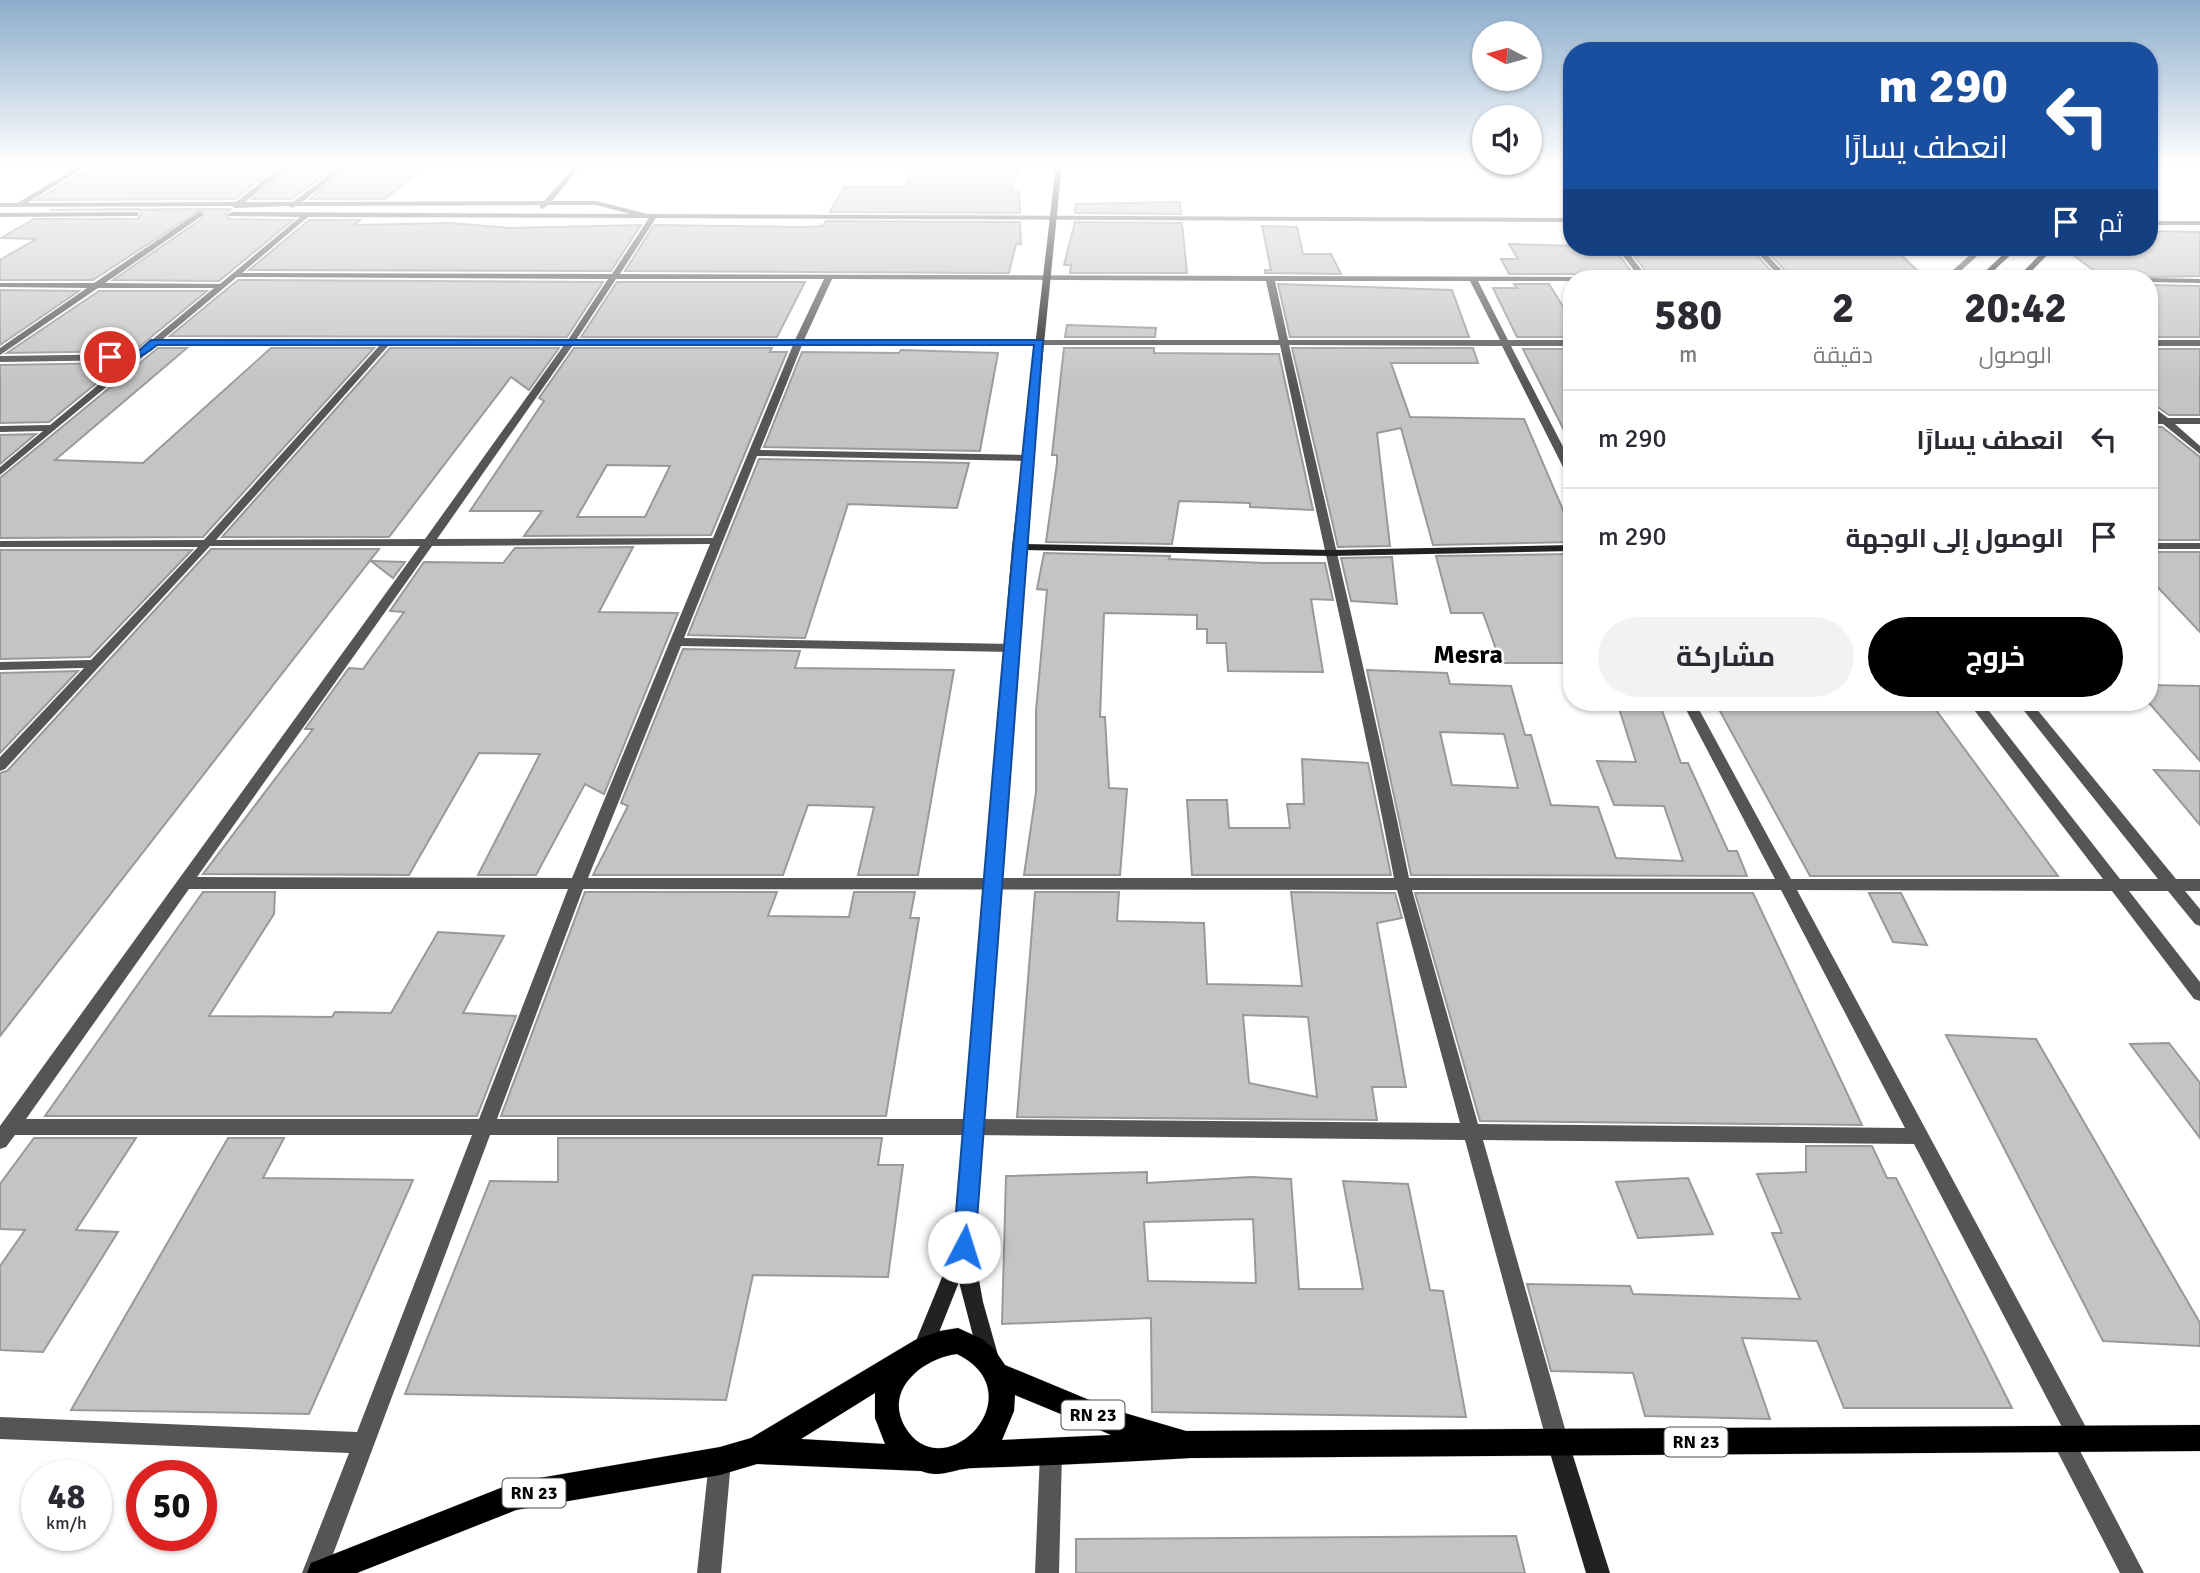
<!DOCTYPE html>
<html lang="ar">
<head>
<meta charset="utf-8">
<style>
	body { margin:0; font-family:Signika,Cairo,sans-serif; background:#f2f2f3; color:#2b2b33; direction:rtl; height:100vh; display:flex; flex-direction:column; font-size:26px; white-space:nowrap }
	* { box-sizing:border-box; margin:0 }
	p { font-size:23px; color:#7c7c81 }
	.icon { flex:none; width:38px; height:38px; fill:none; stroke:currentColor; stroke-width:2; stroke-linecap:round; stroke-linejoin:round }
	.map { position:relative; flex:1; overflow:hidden; direction:ltr }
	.side { position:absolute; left:1563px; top:270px; width:595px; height:441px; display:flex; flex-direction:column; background:#fff; border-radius:28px; box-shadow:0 2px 5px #0004; direction:rtl }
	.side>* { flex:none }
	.guide { position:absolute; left:1563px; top:42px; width:595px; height:214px; border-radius:28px; box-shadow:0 2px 5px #0004; direction:rtl; background:#1a4fa0; color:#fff; overflow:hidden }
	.needle { width:46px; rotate:276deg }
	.controls { position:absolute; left:1472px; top:21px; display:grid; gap:14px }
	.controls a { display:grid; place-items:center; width:70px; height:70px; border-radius:50%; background:#fff; box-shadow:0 2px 5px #0004; font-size:35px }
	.speed { position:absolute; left:21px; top:1460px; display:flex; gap:14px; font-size:35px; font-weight:700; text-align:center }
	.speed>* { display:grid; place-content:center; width:91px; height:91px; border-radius:50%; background:#fff; box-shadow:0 2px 5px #0004; line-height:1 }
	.speed small { font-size:18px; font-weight:400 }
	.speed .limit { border:10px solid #d22; background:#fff; color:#111 }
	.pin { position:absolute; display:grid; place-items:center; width:60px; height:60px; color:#fff; margin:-30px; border:4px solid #fff; border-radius:50%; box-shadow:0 2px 7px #0007 }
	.me { position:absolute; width:77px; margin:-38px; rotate:5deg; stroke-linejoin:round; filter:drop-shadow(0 0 5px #0008) }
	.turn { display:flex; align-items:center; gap:24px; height:147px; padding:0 35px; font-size:32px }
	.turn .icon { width:91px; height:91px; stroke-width:2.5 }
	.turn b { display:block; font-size:49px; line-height:60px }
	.then { display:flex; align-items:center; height:66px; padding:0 35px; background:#0003; gap:14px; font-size:26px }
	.eta { display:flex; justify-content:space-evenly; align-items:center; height:119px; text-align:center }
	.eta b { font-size:42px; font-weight:700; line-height:49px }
	.action { display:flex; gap:14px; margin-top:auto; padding:14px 35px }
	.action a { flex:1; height:80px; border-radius:42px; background:#000; color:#fff; font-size:28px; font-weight:700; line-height:80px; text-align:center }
	.action a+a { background:#f2f2f3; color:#2b2b33 }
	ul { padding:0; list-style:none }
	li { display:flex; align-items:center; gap:21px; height:98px; padding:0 35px; border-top:2px solid #e1e1e2 }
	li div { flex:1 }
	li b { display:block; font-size:26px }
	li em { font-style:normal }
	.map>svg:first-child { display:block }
	.building { fill:#c4c4c4; stroke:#999; stroke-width:2; fill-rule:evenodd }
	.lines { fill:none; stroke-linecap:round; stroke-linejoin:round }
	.primary-casing { stroke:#dbdbdb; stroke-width:1 }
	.street { fill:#555; fill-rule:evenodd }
	.secondary { fill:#222; fill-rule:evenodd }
	.primary { fill:#000; fill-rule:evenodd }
	.route { fill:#1a73e8; stroke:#114b97; stroke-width:2 }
	.labels { text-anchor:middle; stroke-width:5; stroke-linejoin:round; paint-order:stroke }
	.shield { fill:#fff; stroke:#4c4c4c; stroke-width:2 }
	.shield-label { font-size:18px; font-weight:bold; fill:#000 }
	.district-label { font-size:26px; font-weight:bold; fill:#000; stroke:#fff }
</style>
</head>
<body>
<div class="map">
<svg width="2200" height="1573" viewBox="0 0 2200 1573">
	<rect width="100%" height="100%" fill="#fff"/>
	<g class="building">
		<polygon points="99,164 280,164 235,199 36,200"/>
		<polygon points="293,164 339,164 292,199 252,199"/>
		<polygon points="352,164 428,164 385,199 310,199"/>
		<polygon points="916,164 1019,165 1011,192 1019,192 1020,213 830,212 844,187 904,187"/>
		<polygon points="1180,202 1181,214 1075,213 1076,204"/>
		<polygon points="138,209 50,210 231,209 226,213 229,219 293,220 219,281 113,280 203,218 202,209 93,280 0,280 0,260 36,239 1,238 34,219 138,219 141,212"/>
		<polygon points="309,220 360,220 354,225 451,223 510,228 641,225 611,271 249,270"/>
		<polygon points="826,221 1020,222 1021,244 1016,244 1009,273 625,271 654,225 807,227 823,226"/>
		<polygon points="1075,222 1182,223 1187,273 1070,273 1071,265 1064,265"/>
		<polygon points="1262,226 1297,227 1303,254 1331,254 1341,274 1265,273 1265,270 1271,270"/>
		<polygon points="2149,231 2200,232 2200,276 2104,278 2062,247 2149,248"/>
		<polygon points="1509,244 1613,247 1634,275 1577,278 1575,274 1509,274 1501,259 1518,259"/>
		<polygon points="1627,247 1749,247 1776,276 1649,275"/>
		<polygon points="1763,247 1894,248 1925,278 1791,277"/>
		<polygon points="238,280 603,282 567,337 170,336"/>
		<polygon points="617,282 805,282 777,337 581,337"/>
		<polygon points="1278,284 1452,290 1469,337 1290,337"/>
		<polygon points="1514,284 1549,284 1572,321 1572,337 1517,337 1493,288 1517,288"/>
		<polygon points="2149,285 2200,286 2200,337 2149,337"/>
		<polygon points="0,290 79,291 0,345"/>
		<polygon points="99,291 207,291 134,351 7,353"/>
		<polygon points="1067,325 1156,328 1155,337 1065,337"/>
		<polygon points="158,348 187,348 55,460 143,463 271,348 374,348 203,537 0,538 0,478"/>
		<polygon points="390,348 559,348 529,390 511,377 389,537 222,537"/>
		<path d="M574,348H772L770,352H787L711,535L524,536L542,511H470L544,401L539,398ZM607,465L670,466L645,517H577Z"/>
		<polygon points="1064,348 1154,348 1154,353 1279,354 1313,510 1250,507 1250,503 1179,501 1172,544 1046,542 1057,463 1057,455 1052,455"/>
		<polygon points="1292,348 1473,348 1478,363 1391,363 1410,417 1524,419 1572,531 1572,542 1433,545 1401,428 1377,433 1390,546 1338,547"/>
		<polygon points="1523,349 1572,349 1572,446"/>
		<polygon points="2149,349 2200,349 2200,415 2169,415 2149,401"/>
		<polygon points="901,350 998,353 980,451 764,447 802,352 899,353"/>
		<polygon points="121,363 49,422 0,423 0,365"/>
		<polygon points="2149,427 2162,427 2200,457 2200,540 2149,540"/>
		<polygon points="36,434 0,464 0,435"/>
		<polygon points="759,459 969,463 957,508 848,504 805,638 688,635"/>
		<polygon points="633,547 599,612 678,613 604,794 585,784 536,875 478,875 540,754 479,753 409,875 203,874 313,729 305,729 349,668 363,669 404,612 390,611 424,562 503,563 515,548"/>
		<polygon points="211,549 379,549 0,1036 0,773 7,771"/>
		<polygon points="0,550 192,550 90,657 0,659"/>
		<polygon points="2149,552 2200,552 2200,632 2149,578"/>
		<polygon points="1044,553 1170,556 1169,559 1265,563 1325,563 1333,600 1311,599 1323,672 1228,671 1226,643 1207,643 1207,629 1197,629 1197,615 1104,613 1100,717 1105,717 1109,788 1127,789 1120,875 1024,875 1036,792 1036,711 1047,590 1037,589"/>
		<polygon points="1572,554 1572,663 1501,663 1483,613 1451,613 1436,556"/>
		<polygon points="1392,557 1397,604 1351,601 1341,558"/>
		<polygon points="371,561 405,562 393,578"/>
		<polygon points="683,649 800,651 795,668 954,670 918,875 858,875 874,807 808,805 783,875 593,875 628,806 621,803"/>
		<path d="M1367,670L1447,673L1450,684L1511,686L1525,735H1531L1551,805L1598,807L1616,858L1683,861L1664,806L1614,805L1597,761L1636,762L1617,702H1659L1681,763H1688L1728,851H1737L1747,876L1411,875ZM1440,732L1504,734L1518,788L1452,785Z"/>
		<polygon points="78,671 0,753 0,673"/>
		<polygon points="2149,685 2200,686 2200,761 2148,702"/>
		<polygon points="1715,702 1930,702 2058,876 1810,876"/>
		<polygon points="1302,759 1368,763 1391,875 1192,875 1187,800 1227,800 1229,828 1290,828 1287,804 1304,804"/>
		<polygon points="2154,770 2200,771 2200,825"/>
		<polygon points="203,892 275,892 274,914 209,1016 332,1017 335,1012 391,1013 438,932 504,936 463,1013 516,1016 477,1116 45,1116"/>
		<polygon points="585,892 777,892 768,916 849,917 854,892 915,892 910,918 919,918 886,1116 501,1116"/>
		<path d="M1035,892H1119L1117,921L1204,923L1207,984L1302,986L1291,892L1395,893L1402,918L1377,923L1406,1087H1372L1377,1120L1017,1117ZM1243,1015L1308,1017L1317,1097L1249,1083Z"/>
		<polygon points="1415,893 1753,893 1862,1125 1480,1121"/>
		<polygon points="1869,893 1901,893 1927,945 1893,942"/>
		<polygon points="1946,1035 2036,1039 2200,1323 2200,1346 2103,1341"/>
		<polygon points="2169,1043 2200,1083 2200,1138 2130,1044"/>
		<polygon points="34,1138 136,1138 76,1230 118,1232 43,1352 0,1350 0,1266 25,1230 0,1229 0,1184"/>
		<polygon points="228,1138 284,1138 263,1178 413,1180 309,1414 71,1410"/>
		<polygon points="558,1138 882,1138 878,1165 903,1165 888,1277 753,1275 726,1400 405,1394 490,1181 558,1182"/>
		<polygon points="1806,1146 1872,1146 1887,1178 1896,1178 2012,1408 1844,1408 1817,1341 1742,1338 1770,1419 1645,1416 1633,1373 1551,1371 1527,1284 1630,1286 1633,1294 1800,1299 1772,1233 1782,1233 1757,1174 1806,1172"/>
		<path d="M1147,1172V1183L1251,1177L1291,1179L1299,1289H1363L1343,1181L1408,1184L1430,1290L1443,1291L1466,1417L1152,1412L1151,1318L1002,1324L1006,1176ZM1253,1219L1256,1283L1148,1281L1144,1222Z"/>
		<polygon points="1688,1178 1713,1234 1638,1238 1616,1182"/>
		<polygon points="1516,1536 1525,1573 1076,1573 1076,1539"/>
	</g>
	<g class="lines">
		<g class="primary-casing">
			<path id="primary" d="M958,1328L982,1339L994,1349L1005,1365L1111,1409L1186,1431L2200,1425V1451L1191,1458C1119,1462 1046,1466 974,1468C955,1468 941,1479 921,1471L757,1464L720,1475L516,1510L357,1573H307L311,1563L516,1482L720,1447L751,1438L915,1340L940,1331ZM957,1354C1038,1394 943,1491 905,1427C883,1389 924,1358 957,1354ZM875,1393V1418L885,1444L801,1439ZM1015,1395L1102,1431L1111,1435L1002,1440L1014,1411Z"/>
		</g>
		<g class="street">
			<path d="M83,164H90L27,203L236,202L284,164H291L245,202H293L343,164H350L302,202L544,201L577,164H583L552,201H596L648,214L1572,218V222L656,218L620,274L1575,277L1572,278V281H1478L1508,340H1572V346H1511L1572,464V478L1567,475L1502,346L1289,345C1329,523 1373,700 1409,878L1775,879L1682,702H1695L1791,879H2103L1968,702H1982L2120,879H2158L2017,702H2031L2176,879H2200V891H2185L2200,909V926L2195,924L2168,891H2129L2200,982V1001L2194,999L2112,891L1797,890L2088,1431L2091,1439L2088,1447L2079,1449L2144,1573H2120L2051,1439L2054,1431L2063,1429L1914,1144L1483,1140L1569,1443L1566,1451L1558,1454L1550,1451L1547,1443L1465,1140L975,1135H490L326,1573H302L349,1453L0,1439V1417L357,1432L472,1135H15L6,1147L0,1149V1126L420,546H210L5,769L0,771V757L84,668L0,670V662L91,660L198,547H0V541L204,540L380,345H157L0,475V467L43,431L0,432V426L50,425L128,360L0,362V356L135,354L214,288H98L0,355V348L87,288L0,287V283H94L199,212H202V216L105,283L220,284L300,217L229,216L228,214L232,212L630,214L596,205H548L543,209L539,207L541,205L296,206L292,208L289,206L235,208L232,206L0,207V203H17ZM308,217L648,218H649L612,274L242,273ZM237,277L608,279L568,340L163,339ZM616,279H824L795,340H576ZM832,279L1266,281L1279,340H804ZM1275,281H1470L1500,340H1288ZM389,345H564L425,539L216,540ZM573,345H793L713,538L437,539ZM802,345H1280C1318,523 1360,700 1394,878H588L681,646L1013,652L1019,648L1013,644L684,638L757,456L1028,461L1033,458L1028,455L760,450ZM710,544L572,878L197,877L432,546ZM189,889H568L479,1119H26ZM583,889L1397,890L1460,1123L975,1119H497ZM1412,890H1781L1905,1128L1478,1124Z"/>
			<polygon points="135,212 138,212 138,216 0,217 0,213"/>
			<rect x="2149" y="221" width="51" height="4"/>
			<polygon points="1616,247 1624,247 1648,278 1640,278"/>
			<polygon points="1752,247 1760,247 1789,278 1781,278"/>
			<polygon points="1979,247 1987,247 1953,278 1944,278"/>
			<polygon points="2146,278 2149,278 2200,279 2200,283 2149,282 2149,278"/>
			<rect x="2149" y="340" width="51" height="6"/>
			<polygon points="2149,404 2168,418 2200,418 2200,424 2175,424 2200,446 2200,454 2163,424 2149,424 2149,418 2156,418 2149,412"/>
			<rect x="2149" y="543" width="51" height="6"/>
			<polygon points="1051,1442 1059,1445 1062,1453 1059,1573 1035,1573 1040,1453 1043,1445"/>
			<polygon points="720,1450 728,1453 731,1461 721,1573 697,1573 709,1461 712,1453"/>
		</g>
		<g class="secondary">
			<polygon points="1056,164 1062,164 1024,544 1330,550 1572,545 1572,551 1330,556 1023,550 973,1247 983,1302 998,1355 995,1362 988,1365 981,1362 978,1355 959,1282 930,1355 923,1358 916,1355 913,1348 954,1248 1012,547"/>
			<polygon points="2011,247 2019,247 1986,278 1978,278"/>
			<polygon points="2047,247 2055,247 2025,278 2017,278"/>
			<polygon points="1558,1432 1566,1435 1569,1443 1610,1573 1586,1573 1547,1443 1550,1435"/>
		</g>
		<use href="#primary" class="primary"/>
	</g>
	<linearGradient id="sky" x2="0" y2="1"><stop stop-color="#8cadcc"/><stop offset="0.43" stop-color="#fff"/><stop offset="1" stop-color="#fff" stop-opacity="0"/></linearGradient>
	<rect width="2200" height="384" fill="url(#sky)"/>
	<path class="route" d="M151,340H1043L975,1247L971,1254L964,1258L956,1254L953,1247C979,946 1001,645 1034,345H157C143,357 122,368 105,357L110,354H135Z"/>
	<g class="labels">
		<g class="shield">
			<rect x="1061.5" y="1400.5" width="63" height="29" rx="5"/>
			<rect x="1664.5" y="1427.5" width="63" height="29" rx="5"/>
			<rect x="502.5" y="1478.5" width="63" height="29" rx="5"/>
		</g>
		<g class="shield-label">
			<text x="1093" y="1421">RN 23</text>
			<text x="1696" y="1448">RN 23</text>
			<text x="534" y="1499">RN 23</text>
		</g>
		<g class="district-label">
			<text x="1468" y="663">Mesra</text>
		</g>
	</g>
</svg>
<div class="controls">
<a><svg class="needle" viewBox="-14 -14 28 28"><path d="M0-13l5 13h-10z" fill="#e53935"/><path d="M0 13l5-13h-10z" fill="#7c7c81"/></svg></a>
<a><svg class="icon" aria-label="sound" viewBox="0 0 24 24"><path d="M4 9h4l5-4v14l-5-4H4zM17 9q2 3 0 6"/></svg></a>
</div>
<div class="speed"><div>48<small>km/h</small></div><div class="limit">50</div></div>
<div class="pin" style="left:110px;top:357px;background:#d93025"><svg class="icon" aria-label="arrive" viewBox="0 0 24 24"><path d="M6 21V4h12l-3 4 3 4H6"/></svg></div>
<svg class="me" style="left:964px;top:1247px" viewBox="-20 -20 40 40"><circle r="19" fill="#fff"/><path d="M0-13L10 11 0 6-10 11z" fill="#1a73e8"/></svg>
<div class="guide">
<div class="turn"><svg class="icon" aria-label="left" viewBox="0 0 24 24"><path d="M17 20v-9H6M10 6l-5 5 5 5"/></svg><div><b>290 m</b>انعطف يسارًا</div></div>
<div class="then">ثم<svg class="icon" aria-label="arrive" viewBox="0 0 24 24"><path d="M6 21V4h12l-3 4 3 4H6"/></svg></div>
</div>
<section class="side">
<div class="eta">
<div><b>20:42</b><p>الوصول</p></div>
<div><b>2</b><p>دقيقة</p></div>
<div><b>580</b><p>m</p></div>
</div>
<ul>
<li><svg class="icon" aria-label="left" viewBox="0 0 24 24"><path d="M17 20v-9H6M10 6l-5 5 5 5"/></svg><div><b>انعطف يسارًا</b></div><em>290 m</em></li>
<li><svg class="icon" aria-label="arrive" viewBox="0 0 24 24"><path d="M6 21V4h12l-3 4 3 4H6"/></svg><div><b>الوصول إلى الوجهة</b></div><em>290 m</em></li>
</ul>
<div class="action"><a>خروج</a><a>مشاركة</a></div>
</section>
</div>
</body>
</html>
